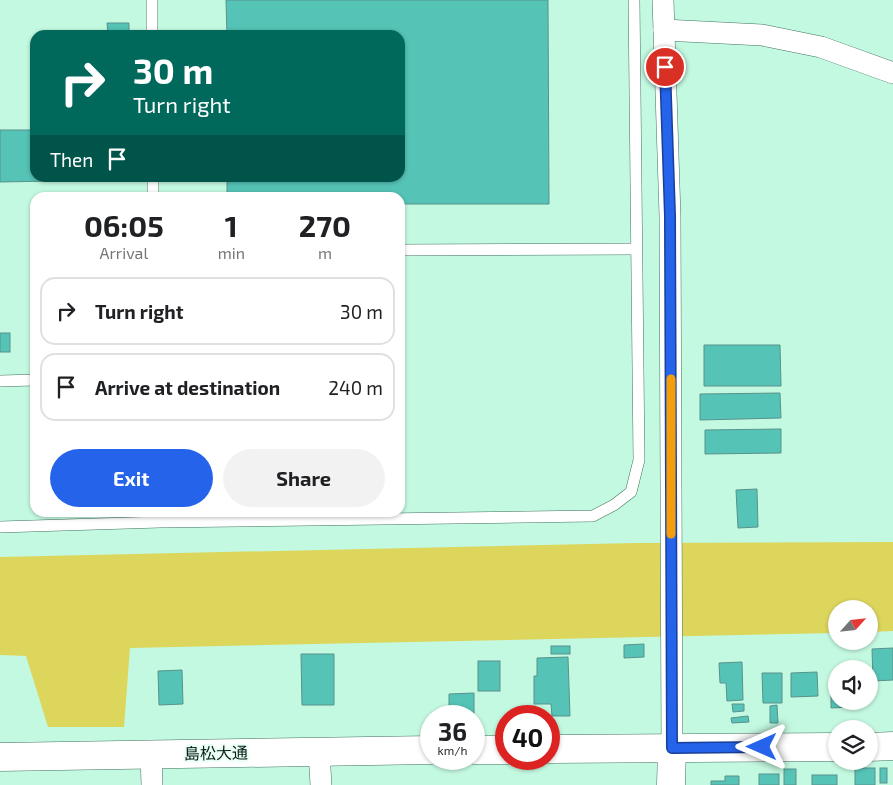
<!DOCTYPE html>
<html lang="en">
<head>
<meta charset="utf-8">
<style>
	body { margin:0; font-family:"Exo 2","Noto Sans JP",sans-serif; background:#f2f2f2; color:#202124; height:100vh; display:flex; flex-direction:column; font-size:19px; white-space:nowrap }
	* { box-sizing:border-box; margin:0 }
	p { font-size:16px; color:#757577 }
	.icon { flex:none; width:28px; height:28px; fill:none; stroke:currentColor; stroke-width:2; stroke-linecap:round; stroke-linejoin:round }
	.map { position:relative; flex:1; overflow:hidden }
	.drawer { position:absolute; left:30px; top:192px; width:375px; height:325px; display:flex; flex-direction:column; background:#fff; border-radius:15px; box-shadow:0 1px 4px #0004 }
	.drawer>* { flex:none }
	.guide { position:absolute; left:30px; top:30px; width:375px; height:152px; border-radius:15px; box-shadow:0 1px 4px #0004; background:#00695c; color:#fff; overflow:hidden }
	.needle { width:32px; rotate:63deg }
	.buttons { position:absolute; left:828px; top:600px; display:grid; gap:10px }
	.buttons a { display:grid; place-items:center; width:50px; height:50px; border-radius:50%; background:#fff; box-shadow:0 1px 4px #0004; font-size:25px }
	.speed { position:absolute; left:420px; top:705px; display:flex; gap:10px; font-size:25px; font-weight:700; text-align:center }
	.speed>* { display:grid; place-content:center; width:65px; height:65px; border-radius:50%; background:#fff; box-shadow:0 1px 4px #0004; line-height:1 }
	.speed small { font-size:12px; font-weight:400 }
	.speed .limit { border:8px solid #d22; background:#fff; color:#111 }
	.pin { position:absolute; display:grid; place-items:center; width:42px; height:42px; color:#fff; margin:-21px; border:2px solid #fff; border-radius:50%; box-shadow:0 1px 5px #0007 }
	.me { position:absolute; width:55px; margin:-28px; rotate:270deg; stroke-linejoin:round; filter:drop-shadow(0 0 4px #0008) }
	.turn { display:flex; align-items:center; gap:18px; height:105px; padding:0 20px; font-size:22px }
	.turn .icon { width:65px; height:65px; stroke-width:2.5 }
	.turn b { display:block; font-size:35px; line-height:42px }
	.then { display:flex; align-items:center; height:48px; padding:0 20px; background:#0003; gap:10px; font-size:19px }
	.eta { display:flex; justify-content:space-evenly; align-items:center; height:85px; text-align:center }
	.eta b { font-size:30px; font-weight:700; line-height:35px }
	.button { display:flex; gap:10px; margin-top:auto; padding:10px 20px }
	.button a { flex:1; height:58px; border-radius:30px; background:#2563eb; color:#fff; font-size:20px; font-weight:700; line-height:58px; text-align:center }
	.button a+a { background:#f2f2f2; color:#202124 }
	ul { padding:0; list-style:none }
	li { display:flex; align-items:center; gap:15px; height:68px; margin:0 10px 8px; padding:0 10px; border:2px solid #e0e0e0; border-radius:15px }
	li div { flex:1 }
	li b { display:block; font-size:19px }
	li em { font-style:normal }
	.map>svg:first-child { display:block }
	.green { fill:#ddd65d }
	.building { fill:#56c3b7; stroke:#58928b }
	.lines { fill:none; stroke-linecap:round; stroke-linejoin:round }
	.lane-casing { stroke:#42735f; stroke-width:12 }
	.street-casing { stroke:#42735f; stroke-width:22 }
	.secondary-casing { stroke:#42735f; stroke-width:29 }
	.lane { stroke:#fff; stroke-width:11 }
	.street { stroke:#fff; stroke-width:21 }
	.secondary { stroke:#fff; stroke-width:28 }
	.route-casing { stroke:#184099; stroke-width:12 }
	.route { stroke:#2563eb; stroke-width:9 }
	.slow { stroke:#f59e0b; stroke-width:9 }
	.labels { text-anchor:middle; stroke-width:4; stroke-linejoin:round; paint-order:stroke }
	.street-label { font-size:16px; fill:#061b13; stroke:#e9fef4 }
</style>
</head>
<body>
<div class="map">
<svg width="893" height="785" viewBox="0 0 893 785">
	<rect width="100%" height="100%" fill="#c4f9e1"/>
	<polygon class="green" points="893,542 893,631 869,632 869,609 836,609 836,633 130,648 124,727 48,727 26,656 0,655 0,557 636,543"/>
	<g class="building">
		<polygon points="226,0 548,0 549,204 400,204 400,198 227,198 227,178 400,178 400,35 227,35"/>
		<polygon points="107,23 129,23 129,35 108,35"/>
		<polygon points="0,130 35,130 35,178 110,178 110,180 0,182"/>
		<rect x="0" y="333" width="10" height="19"/>
		<polygon points="704,345 780,345 781,386 704,386"/>
		<polygon points="780,393 781,418 700,420 700,394"/>
		<polygon points="781,429 781,453 705,454 705,430"/>
		<polygon points="757,489 758,527 738,528 736,490"/>
		<polygon points="644,644 644,657 624,658 624,645"/>
		<rect x="551" y="646" width="19" height="8"/>
		<polygon points="893,648 893,680 873,681 872,649"/>
		<polygon points="301,654 334,654 334,705 302,705"/>
		<polygon points="568,657 570,716 552,716 551,704 534,704 534,676 537,676 537,658"/>
		<rect x="478" y="661" width="22" height="30"/>
		<polygon points="742,662 743,700 727,701 726,683 720,683 719,663"/>
		<polygon points="182,670 183,704 159,705 158,671"/>
		<polygon points="817,672 818,696 791,697 791,673"/>
		<polygon points="762,673 782,673 782,703 763,703"/>
		<polygon points="831,679 836,679 836,701 852,701 852,707 831,708"/>
		<polygon points="474,693 474,716 449,716 449,694"/>
		<polygon points="732,704 744,704 744,711 733,712"/>
		<polygon points="777,705 778,723 770,723 770,706"/>
		<polygon points="748,716 749,722 732,723 731,718"/>
		<rect x="855" y="768" width="20" height="17"/>
		<rect x="880" y="768" width="7" height="15"/>
		<rect x="784" y="769" width="12" height="16"/>
		<rect x="759" y="774" width="20" height="11"/>
		<rect x="812" y="775" width="25" height="10"/>
		<polygon points="725,776 739,776 739,785 711,785 711,781 725,781"/>
	</g>
	<g class="lines">
		<g class="lane-casing">
			<g id="lane">
				<polyline points="152,0 152,35"/>
				<polyline points="153,178 153,198"/>
				<polyline points="400,250 636,249"/>
				<polyline points="0,381 35,380"/>
				<polyline points="0,527 160,522 593,516 614,505 631,492 639,460 634,0"/>
			</g>
		</g>
		<g class="street-casing">
			<g id="street">
				<polyline points="663,0 670,216 672,748"/>
				<polyline points="664,30 762,35 821,47 893,73"/>
				<polyline points="319,752 321,785"/>
				<polyline points="151,754 152,785"/>
			</g>
		</g>
		<g class="secondary-casing">
			<g id="secondary">
				<polyline points="869,747 893,746"/>
				<polyline points="549,749 836,747"/>
				<polyline points="474,750 506,750"/>
				<polyline points="0,757 431,750"/>
				<polyline points="671,785 672,748"/>
			</g>
		</g>
		<use href="#lane" class="lane"/>
		<use href="#street" class="street"/>
		<use href="#secondary" class="secondary"/>
	</g>
	<g class="lines">
		<g class="route-casing">
			<polyline id="route" points="665,67 670,216 672,748 762,747"/>
		</g>
		<use href="#route" class="route"/>
		<polyline class="slow" points="671,379 671,534"/>
	</g>
	<g class="labels">
		<g class="street-label">
			<text transform="translate(216 753) rotate(-1)" y="6">島松大通</text>
		</g>
	</g>
</svg>
<div class="buttons">
<a><svg class="needle" viewBox="-14 -14 28 28"><path d="M0-13l5 13h-10z" fill="#e53935"/><path d="M0 13l5-13h-10z" fill="#757577"/></svg></a>
<a><svg class="icon" aria-label="sound" viewBox="0 0 24 24"><path d="M4 9h4l5-4v14l-5-4H4zM17 9q2 3 0 6"/></svg></a>
<a><svg class="icon" aria-label="layers" viewBox="0 0 24 24"><path d="M12 4l9 5-9 5-9-5zM3 14l9 5 9-5"/></svg></a>
</div>
<div class="speed"><div>36<small>km/h</small></div><div class="limit">40</div></div>
<div class="pin" style="left:665px;top:67px;background:#d93025"><svg class="icon" aria-label="arrive" viewBox="0 0 24 24"><path d="M6 21V4h12l-3 4 3 4H6"/></svg></div>
<svg class="me" style="left:762px;top:747px" viewBox="-20 -20 40 40"><path d="M0-17L14 15 0 8-14 15z" fill="#2563eb" stroke="#fff" stroke-width="4"/></svg>
<div class="guide">
<div class="turn"><svg class="icon" aria-label="right" viewBox="0 0 24 24"><path d="M7 20v-9h11M14 6l5 5-5 5"/></svg><div><b>30 m</b>Turn right</div></div>
<div class="then">Then<svg class="icon" aria-label="arrive" viewBox="0 0 24 24"><path d="M6 21V4h12l-3 4 3 4H6"/></svg></div>
</div>
<section class="drawer">
<div class="eta">
<div><b>06:05</b><p>Arrival</p></div>
<div><b>1</b><p>min</p></div>
<div><b>270</b><p>m</p></div>
</div>
<ul>
<li><svg class="icon" aria-label="right" viewBox="0 0 24 24"><path d="M7 20v-9h11M14 6l5 5-5 5"/></svg><div><b>Turn right</b></div><em>30 m</em></li>
<li><svg class="icon" aria-label="arrive" viewBox="0 0 24 24"><path d="M6 21V4h12l-3 4 3 4H6"/></svg><div><b>Arrive at destination</b></div><em>240 m</em></li>
</ul>
<div class="button"><a>Exit</a><a>Share</a></div>
</section>
</div>
</body>
</html>
